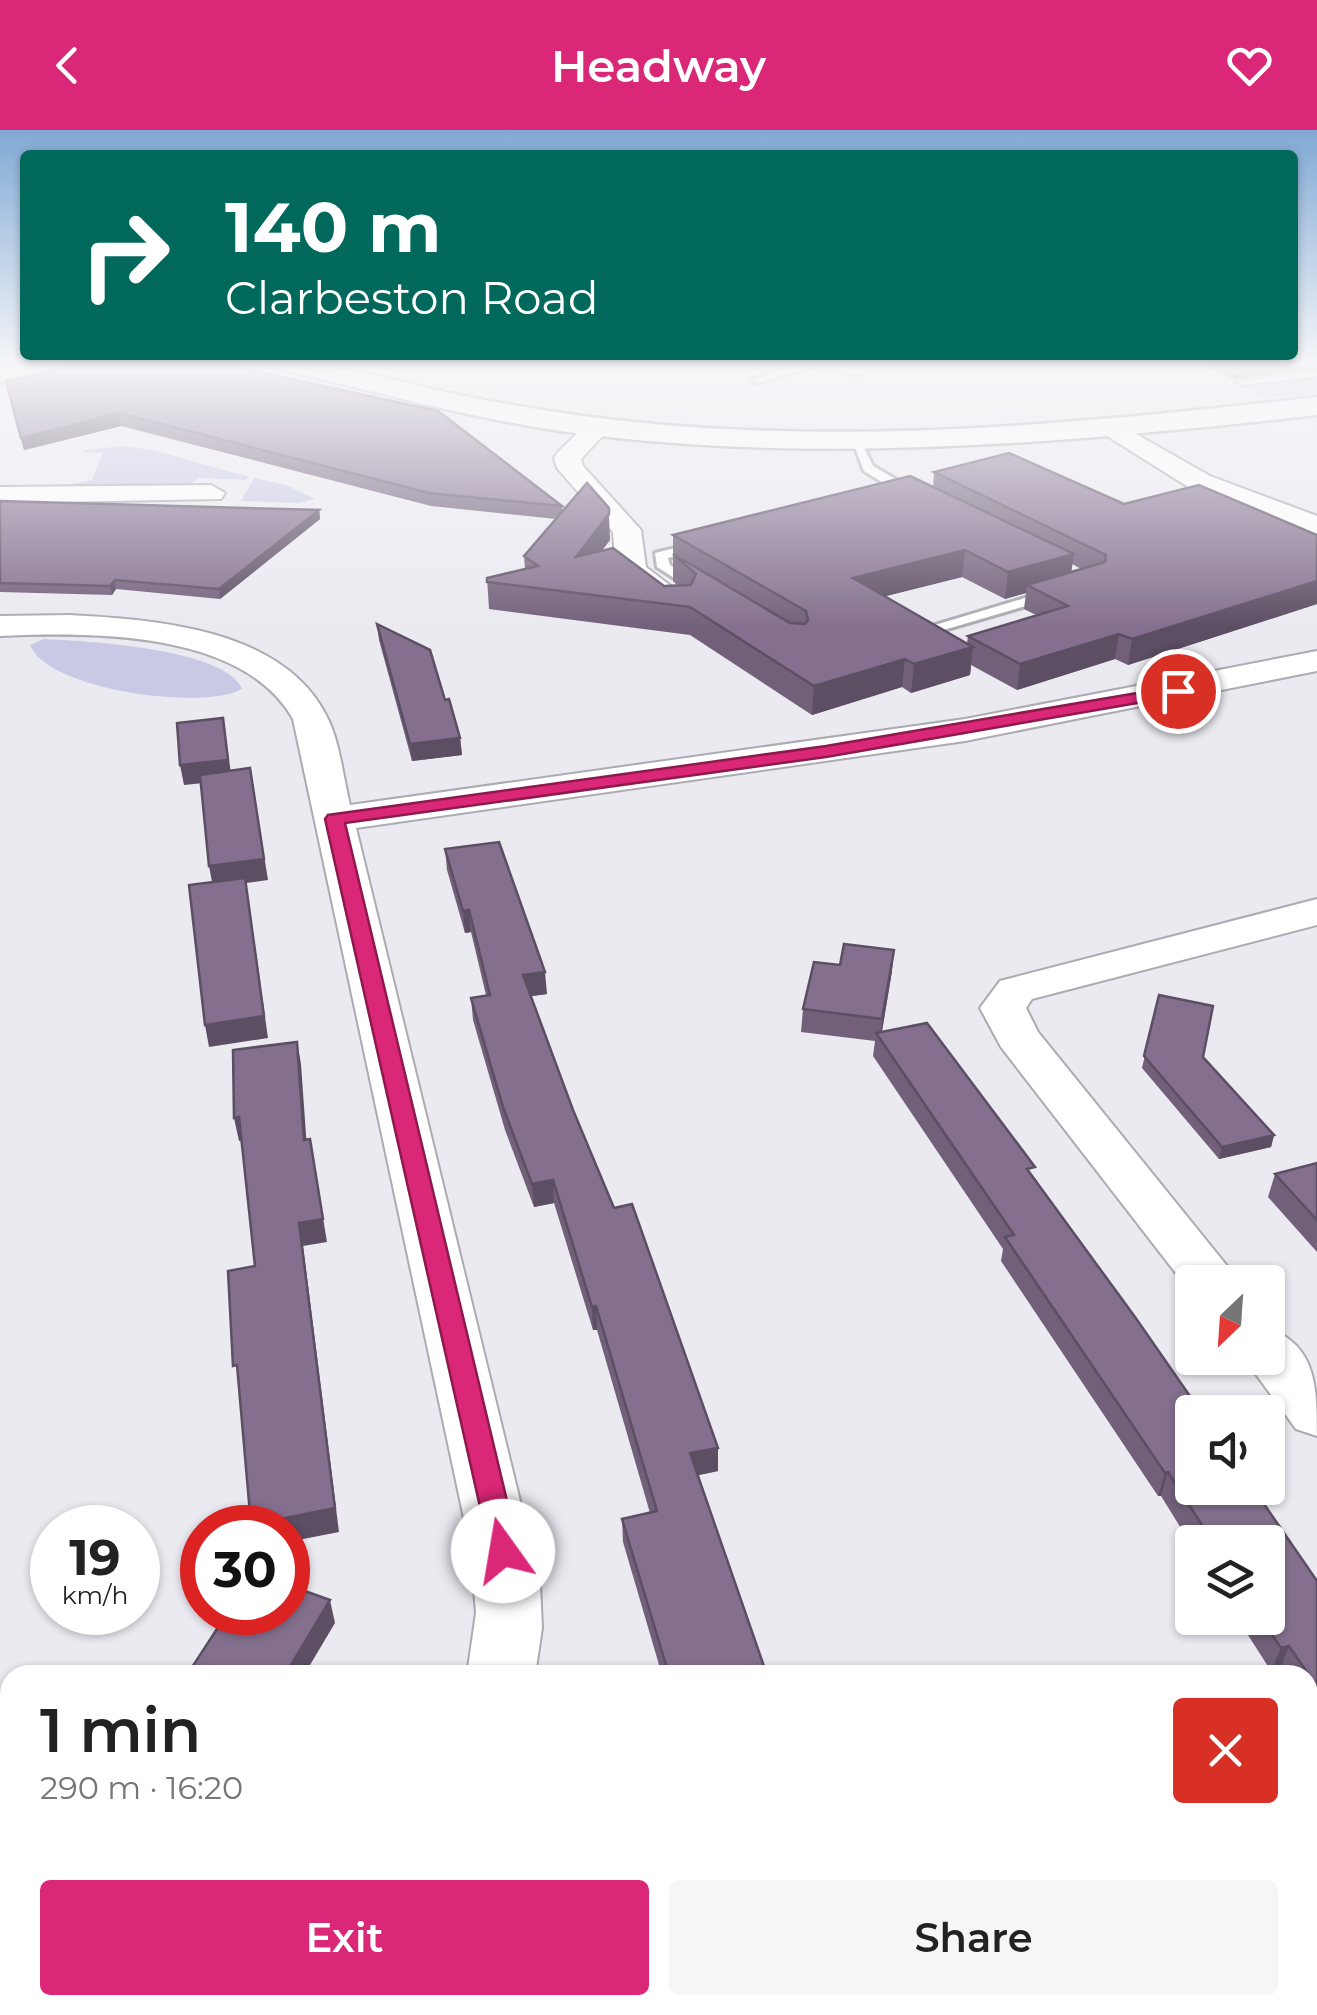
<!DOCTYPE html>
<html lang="en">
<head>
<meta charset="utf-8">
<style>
	body { margin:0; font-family:Montserrat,sans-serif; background:#f6f6f6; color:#222; height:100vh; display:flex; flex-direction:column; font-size:38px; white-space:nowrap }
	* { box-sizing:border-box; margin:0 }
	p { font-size:32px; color:#767676 }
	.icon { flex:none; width:55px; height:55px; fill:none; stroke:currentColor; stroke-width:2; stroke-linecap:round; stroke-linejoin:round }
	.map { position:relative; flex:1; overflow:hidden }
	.panel { position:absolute; left:0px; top:1535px; width:1318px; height:350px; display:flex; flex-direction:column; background:#fff; border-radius:30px 30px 0 0; box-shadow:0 2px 8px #0004 }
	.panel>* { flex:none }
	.guide { position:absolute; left:20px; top:20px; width:1278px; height:210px; border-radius:10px; box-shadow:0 2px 8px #0004; background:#00695c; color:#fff; overflow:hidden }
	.needle { width:65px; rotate:205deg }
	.buttons { position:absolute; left:1175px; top:1135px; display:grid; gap:20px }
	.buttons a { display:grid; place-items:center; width:110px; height:110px; border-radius:10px; background:#fff; box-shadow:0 2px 8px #0004; font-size:50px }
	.speed { position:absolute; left:30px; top:1375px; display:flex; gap:20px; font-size:50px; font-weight:700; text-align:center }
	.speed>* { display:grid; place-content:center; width:130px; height:130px; border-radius:50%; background:#fff; box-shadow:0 2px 8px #0004; line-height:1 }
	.speed small { font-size:25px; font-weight:400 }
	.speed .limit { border:15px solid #d22; background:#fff; color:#111 }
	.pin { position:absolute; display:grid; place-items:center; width:85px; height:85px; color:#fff; margin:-42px; border:5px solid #fff; border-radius:50%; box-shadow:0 2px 10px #0007 }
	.me { position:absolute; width:110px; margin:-55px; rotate:347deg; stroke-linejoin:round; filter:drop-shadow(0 0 8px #0008) }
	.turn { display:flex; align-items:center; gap:35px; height:210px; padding:0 40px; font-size:45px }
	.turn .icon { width:130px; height:130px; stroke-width:2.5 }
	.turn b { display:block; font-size:70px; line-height:85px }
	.round { display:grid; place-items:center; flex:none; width:105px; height:105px; border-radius:10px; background:#f6f6f6 }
	.head { display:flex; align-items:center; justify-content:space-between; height:170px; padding:0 40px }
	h1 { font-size:60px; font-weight:600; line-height:75px }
	.cta { display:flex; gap:20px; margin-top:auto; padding:20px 40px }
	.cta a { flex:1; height:115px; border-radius:10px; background:#db2777; color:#fff; font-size:40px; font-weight:600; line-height:115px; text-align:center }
	.cta a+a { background:#f6f6f6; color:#222 }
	header { display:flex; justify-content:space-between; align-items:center; height:130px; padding:0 40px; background:#db2777; color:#fff; font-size:45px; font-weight:600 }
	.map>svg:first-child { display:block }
	.green { fill:#cac9e5 }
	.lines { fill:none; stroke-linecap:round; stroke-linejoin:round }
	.lane-casing { stroke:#ababb1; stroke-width:6 }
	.street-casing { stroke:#ababb1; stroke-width:4 }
	.secondary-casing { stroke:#ababb1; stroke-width:5 }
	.lane { fill:#fff; fill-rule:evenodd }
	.street { fill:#fff; fill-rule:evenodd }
	.secondary { fill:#fff; fill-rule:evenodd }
	.wall { fill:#72607a; fill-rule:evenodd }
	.shaded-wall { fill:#5c4e63 }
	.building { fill:#84708e; stroke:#5c4e63; stroke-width:2.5 }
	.route { fill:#db2777; stroke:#8e194d; stroke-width:2.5 }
</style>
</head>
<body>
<header><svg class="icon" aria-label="back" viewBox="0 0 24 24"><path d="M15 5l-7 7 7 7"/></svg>Headway<svg class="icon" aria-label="heart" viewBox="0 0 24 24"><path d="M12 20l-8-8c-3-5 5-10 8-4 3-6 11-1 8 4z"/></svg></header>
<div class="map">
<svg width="1317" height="1885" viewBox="0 0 1317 1885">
	<rect width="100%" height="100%" fill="#ebeaf1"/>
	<g class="green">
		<polygon points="1317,246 1317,263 1265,269 1239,254"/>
		<polygon points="122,316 153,320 249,347 245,350 199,348 188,356 76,357 71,354 92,350 103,323 83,322 85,320"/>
		<polygon points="254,348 286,355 315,369 298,373 241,371"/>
		<path d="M44,509C85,511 225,518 242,559C204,581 47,560 30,515Z"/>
	</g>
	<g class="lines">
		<g class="lane-casing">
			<g id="lane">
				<polygon points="804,234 822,234 757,253 751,250"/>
				<polygon points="1317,240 1317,246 1243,255 1237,252"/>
				<polygon points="851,307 859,307 873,336 921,364 921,370 911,370 864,341"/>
				<polygon points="700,412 707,416 705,419 668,428 670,435 703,454 703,460 693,460 657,437 655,423"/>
				<polygon points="1055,459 1062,463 1060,466 923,506 915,501"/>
			</g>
		</g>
		<g class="street-casing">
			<g id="street">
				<polygon points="835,234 865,234 869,239 857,246 838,239"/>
				<polygon points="598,289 611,297 581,329 583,336 641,400 646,437 689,470 684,477 662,477 620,447 616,441 613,402 557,338 554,328 558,322 589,292"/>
				<polygon points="1113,291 1210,346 1317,386 1317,405 1190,358 1104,304 1100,299 1104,294"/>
				<polygon points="211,355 225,363 221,369 0,373 0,357"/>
				<path d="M70,485C156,490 281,498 326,585C340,611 343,647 350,675L965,589L1317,521V541L965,611L356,698L540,1453L542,1498L535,1545H467L476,1483L471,1421L293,589C243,500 89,502 0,506V486Z"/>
				<polygon points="1317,769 1317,795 1032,869 1026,878 1038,902 1240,1152 1192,1152 1192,1164 1001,917 980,878 1000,851"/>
				<path d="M1268,1198C1317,1216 1317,1258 1317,1306L1296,1299L1244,1228H1268Z"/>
				<polygon points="90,1875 185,1875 181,1885 86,1885"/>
			</g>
		</g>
		<g class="secondary-casing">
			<g id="secondary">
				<polygon points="7,234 51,234 48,240 0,252 0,236"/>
				<path d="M282,234C344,234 399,252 459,265C524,278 588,288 654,294C875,314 1097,292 1317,267V285C1066,313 812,336 560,301C467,287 376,262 285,240Z"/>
			</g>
		</g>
		<use href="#lane" class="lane"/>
		<use href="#street" class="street"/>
		<use href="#secondary" class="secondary"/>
	</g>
	<g class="wall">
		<polygon points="1203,234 1317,234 1232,249"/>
		<path d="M6,251L562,376L563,381L610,410L601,421L664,456H678L673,451V405L933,357L934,342L1317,405V474L1128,535L1115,529L1017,560L971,535L970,545L911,563L902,557L812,585L690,505L489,479L487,448L525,439L524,426L556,389L431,376L121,296L24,320ZM1072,434L1074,435L1081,439L1071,442ZM962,447L1005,469L1026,463L1024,479L1036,485L968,506L967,513L885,466Z"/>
		<polygon points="0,371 319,380 320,389 220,469 116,459 112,465 0,462"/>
		<polygon points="377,494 445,570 460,608 462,625 412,631 379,510"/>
		<polygon points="445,719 547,864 531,866 573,980 718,1341 698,1345 767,1545 662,1545 623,1412 622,1389 650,1383 597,1200 593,1200 554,1073 534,1077 505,1000 473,890 471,868 486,865 471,802 465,803 447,740"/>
		<polygon points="892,841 882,902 1033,1048 1317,1451 1317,1595 1308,1581 1308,1545 1284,1545 1280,1539 1271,1541 1237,1488 1268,1488 1268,1412 1192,1412 1192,1416 1161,1366 1158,1366 1001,1131 1003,1119 873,926 875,911 801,902 803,879"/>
		<polygon points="1159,865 1203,927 1274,1005 1271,1017 1219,1029 1142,938"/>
		<polygon points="1317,1033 1317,1122 1268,1067 1275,1044"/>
	</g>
	<g class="shaded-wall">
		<polygon points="1235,234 1317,234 1317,239 1232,249"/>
		<polygon points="119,283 121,296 24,320 21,308"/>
		<polygon points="319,380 320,389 220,469 219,459"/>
		<polygon points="609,384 610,410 577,454 576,427"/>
		<polygon points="965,420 962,447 851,475 853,448"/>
		<polygon points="1074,424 1070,450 1027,455 1026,463 1005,469 1008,442"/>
		<polygon points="115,450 116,459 112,465 110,456"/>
		<polygon points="1317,451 1317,474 1128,535 1132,509"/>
		<polygon points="1119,504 1115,529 1017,560 1020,534"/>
		<polygon points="973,517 970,545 911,563 914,534"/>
		<polygon points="905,529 902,557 812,585 814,556"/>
		<polygon points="223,588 232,650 184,655 180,635"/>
		<polygon points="460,608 462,625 412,631 410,614"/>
		<polygon points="250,638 268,750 246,753 268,908 209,917 205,895 213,757 209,736"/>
		<polygon points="469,780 471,802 465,803 463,781"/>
		<polygon points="894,820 892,841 880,912 882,889"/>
		<polygon points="545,842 547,864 525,867 523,845"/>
		<polygon points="297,912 301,934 308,1033 304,1010"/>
		<polygon points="239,987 244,1010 239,1011 234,988"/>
		<polygon points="1274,1005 1271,1017 1219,1029 1222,1017"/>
		<polygon points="310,1009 327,1112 303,1116 339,1402 288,1412 288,1398 252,1398 251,1395"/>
		<polygon points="553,1050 554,1073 534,1077 532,1054"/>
		<polygon points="596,1176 597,1200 593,1200 592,1177"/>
		<polygon points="718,1318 718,1341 690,1347 690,1323"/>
		<polygon points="1168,1342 1161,1366 1158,1366 1165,1343"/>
		<polygon points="330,1470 335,1493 304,1545 285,1545"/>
		<polygon points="1289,1516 1280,1539 1271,1541 1281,1518"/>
		<polygon points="10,1730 10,1765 0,1770 0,1734"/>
		<polygon points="622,1875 665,1875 649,1885 606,1885"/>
	</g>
	<g class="building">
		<polygon points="95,234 223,234 438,281 562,376 429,363 119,283 21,308 6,251 78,235"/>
		<polygon points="1009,323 1124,374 1199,355 1317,405 1317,451 1132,509 1119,504 1020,534 968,506 1068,476 1027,455 1105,432 1106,425 934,342"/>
		<polygon points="910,346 1074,424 1008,442 965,420 853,448 973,517 914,534 905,529 814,556 690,477 487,452 487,448 538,436 524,426 587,353 609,378 609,384 576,427 613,418 664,456 691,455 696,444 673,424 790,493 805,494 808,490 806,481 673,405"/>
		<polygon points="0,371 319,380 219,459 115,450 110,456 0,453"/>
		<polygon points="377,494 430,520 445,570 449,569 460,608 410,614"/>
		<polygon points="223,588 228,630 180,635 177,593"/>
		<polygon points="250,638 264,729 209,736 200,645"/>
		<polygon points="499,712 545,842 523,845 573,980 614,1078 632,1074 718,1318 690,1323 767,1545 669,1545 622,1389 657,1381 596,1176 592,1177 553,1050 532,1054 503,977 471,868 490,865 469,780 463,781 445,719"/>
		<polygon points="245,748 264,886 205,895 189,755"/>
		<polygon points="844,814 894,820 882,889 803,879 814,832 840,835"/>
		<polygon points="1159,865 1213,876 1203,927 1274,1005 1222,1017 1144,926"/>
		<polygon points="927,893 1035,1037 1027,1039 1135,1187 1201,1282 1192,1282 1192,1358 1253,1358 1317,1451 1317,1557 1289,1516 1281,1518 1261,1488 1268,1488 1268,1412 1213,1412 1168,1342 1165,1343 1005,1107 1014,1105 876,903"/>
		<polygon points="297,912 304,1010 310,1009 323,1089 299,1093 335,1378 251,1395 237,1235 233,1236 228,1141 255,1136 239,987 234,988 233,920"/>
		<polygon points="1317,1033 1317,1090 1275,1044"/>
		<polygon points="288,1455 330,1470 285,1545 187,1545 228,1482 288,1482"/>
		<polygon points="10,1635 10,1730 0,1734 0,1639"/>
		<polygon points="423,1875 622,1875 606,1885 406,1885"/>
		<polygon points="1005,1875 1127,1875 1131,1885 964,1885"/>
	</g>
	<linearGradient id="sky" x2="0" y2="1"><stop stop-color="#80a9d4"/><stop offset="0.47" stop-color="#f6f6f9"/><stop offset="1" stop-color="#f6f6f9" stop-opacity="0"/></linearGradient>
	<rect width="1317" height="498" fill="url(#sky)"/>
	<polygon class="route" points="1178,556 1186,561 1183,565 826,627 345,693 519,1421 514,1430 503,1434 492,1430 325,689 328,685 826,616"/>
</svg>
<div class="buttons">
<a><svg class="needle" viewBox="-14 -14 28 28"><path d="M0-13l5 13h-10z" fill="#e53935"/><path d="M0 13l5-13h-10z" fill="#767676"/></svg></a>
<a><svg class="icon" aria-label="sound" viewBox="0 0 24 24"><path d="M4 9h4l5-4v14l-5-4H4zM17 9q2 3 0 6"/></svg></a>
<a><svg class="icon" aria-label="layers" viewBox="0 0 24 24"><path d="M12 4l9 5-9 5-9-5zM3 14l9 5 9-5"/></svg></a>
</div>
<div class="speed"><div>19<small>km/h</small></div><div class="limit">30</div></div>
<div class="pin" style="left:1178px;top:561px;background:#d93025"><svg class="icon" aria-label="arrive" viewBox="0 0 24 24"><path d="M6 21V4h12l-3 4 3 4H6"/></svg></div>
<svg class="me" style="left:503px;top:1421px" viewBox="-20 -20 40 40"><circle r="19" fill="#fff"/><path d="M0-13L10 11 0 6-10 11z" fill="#db2777"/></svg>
<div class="guide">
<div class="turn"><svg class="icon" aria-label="right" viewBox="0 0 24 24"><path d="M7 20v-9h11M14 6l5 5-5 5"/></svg><div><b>140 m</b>Clarbeston Road</div></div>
</div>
<section class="panel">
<div class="head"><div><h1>1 min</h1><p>290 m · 16:20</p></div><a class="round" style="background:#d93025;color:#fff"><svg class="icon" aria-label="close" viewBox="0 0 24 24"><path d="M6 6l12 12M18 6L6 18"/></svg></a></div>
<div class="cta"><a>Exit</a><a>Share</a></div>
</section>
</div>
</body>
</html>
